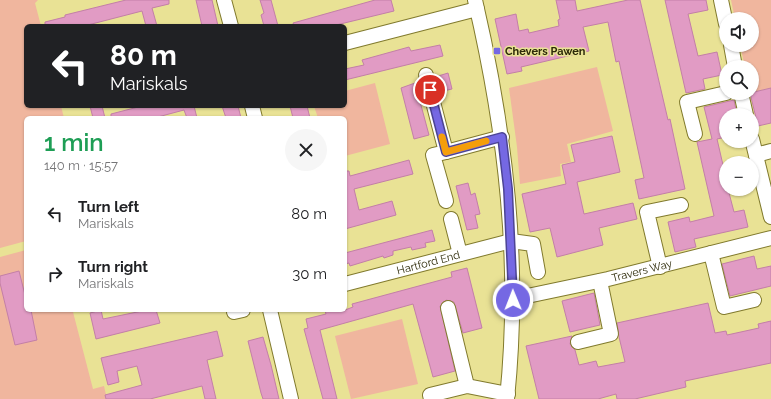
<!DOCTYPE html>
<html lang="en">
<head>
<meta charset="utf-8">
<style>
	body { margin:0; font-family:Raleway,sans-serif; background:#f6f6f6; color:#202124; height:100vh; display:flex; flex-direction:column; font-size:15px; white-space:nowrap }
	* { box-sizing:border-box; margin:0 }
	p { font-size:13px; color:#757577 }
	.icon { flex:none; width:22px; height:22px; fill:none; stroke:currentColor; stroke-width:2; stroke-linecap:round; stroke-linejoin:round }
	.map { position:relative; flex:1; overflow:hidden }
	.drawer { position:absolute; left:24px; top:116px; width:323px; height:196px; display:flex; flex-direction:column; background:#fff; border-radius:6px; box-shadow:0 1px 3px #0004 }
	.drawer>* { flex:none }
	.guide { position:absolute; left:24px; top:24px; width:323px; height:84px; border-radius:6px; box-shadow:0 1px 3px #0004; background:#202124; color:#fff; overflow:hidden }
	.controls { position:absolute; left:719px; top:12px; display:grid; gap:8px }
	.controls a { display:grid; place-items:center; width:40px; height:40px; border-radius:50%; background:#fff; box-shadow:0 1px 3px #0004; font-size:20px }
	.pin { position:absolute; display:grid; place-items:center; width:34px; height:34px; color:#fff; margin:-17px; border:2px solid #fff; border-radius:50%; box-shadow:0 1px 4px #0007 }
	.me { position:absolute; width:44px; margin:-22px; rotate:359deg; stroke-linejoin:round; filter:drop-shadow(0 0 3px #0008) }
	.turn { display:flex; align-items:center; gap:14px; height:84px; padding:0 20px; font-size:18px }
	.turn .icon { width:52px; height:52px; stroke-width:2.5 }
	.turn b { display:block; font-size:28px; line-height:34px }
	.round { display:grid; place-items:center; flex:none; width:42px; height:42px; border-radius:21px; background:#f6f6f6 }
	.summary { display:flex; align-items:center; justify-content:space-between; height:68px; padding:0 20px }
	h1 { font-size:24px; font-weight:600; line-height:30px; color:#1e9e55 }
	ul { padding:0; list-style:none }
	li { display:flex; align-items:center; gap:12px; height:60px; padding:0 20px }
	li div { flex:1 }
	li b { display:block; font-size:15px }
	li em { font-style:normal }
	.map>svg:first-child { display:block }
	.green { fill:#f0b69e }
	.building { fill:#e19bc4; stroke:#c37fa7 }
	.lines { fill:none; stroke-linecap:round; stroke-linejoin:round }
	.minor-casing { stroke:#817a2d; stroke-width:16 }
	.minor { stroke:#fff; stroke-width:14 }
	.route-casing { stroke:#4c4494; stroke-width:10 }
	.route { stroke:#7568e3; stroke-width:7 }
	.slow { stroke:#f59e0b; stroke-width:7 }
	.poi-dot { fill:#7568e3; stroke:#e9e295; stroke-width:1.5 }
	.labels { text-anchor:middle; stroke-width:3; stroke-linejoin:round; paint-order:stroke }
	.poi-label { font-size:11px; font-weight:bold; fill:#2d2a09; stroke:#e9e295; text-anchor:start }
	.street-label { font-size:11px; fill:#2d2a09; stroke:#e9e295 }
</style>
</head>
<body>
<div class="map">
<svg width="771" height="399" viewBox="0 0 771 399">
	<rect width="100%" height="100%" fill="#e9e295"/>
	<g class="green">
		<polygon points="0,0 38,0 35,3 41,26 26,26 26,106 61,106 64,118 26,118 26,241 0,248"/>
		<polygon points="731,0 771,0 771,88 752,93 752,67 745,67 740,45 752,45 752,19 735,19"/>
		<polygon points="597,67 613,131 567,144 571,162 560,164 561,176 520,184 517,147 509,88"/>
		<polygon points="375,83 390,144 345,156 345,118 318,118 314,106 345,106 345,91"/>
		<polygon points="26,250 26,310 79,310 73,312 93,389 104,386 107,399 0,399 0,257"/>
		<polygon points="402,319 418,384 351,399 335,336"/>
	</g>
	<g class="building">
		<polygon points="126,0 169,0 169,4 152,8 157,26 146,26 142,11 84,26 45,26 45,22 65,17 65,15"/>
		<polygon points="196,0 212,0 218,26 202,26"/>
		<polygon points="260,0 271,0 278,26 264,26 261,15 264,13"/>
		<polygon points="375,0 391,0 394,11 332,26 294,26 293,23"/>
		<polygon points="556,0 575,0 577,11 628,0 640,0 668,120 670,119 685,189 639,199 635,180 644,178 619,61 616,62 608,22 583,27 589,51 521,67 522,71 507,74 495,19 516,14 519,31 528,29 529,33 559,26 558,20 560,19"/>
		<polygon points="665,0 706,0 708,10 688,14 698,56 717,52 722,75 703,79 705,89 686,93"/>
		<polygon points="440,45 443,56 345,80 345,69 364,65 362,60 409,47 411,51"/>
		<polygon points="448,73 452,89 439,92 435,77"/>
		<polygon points="415,83 429,135 414,139 401,88"/>
		<polygon points="771,88 771,123 758,126 750,93"/>
		<polygon points="734,100 737,115 726,115 726,137 717,139 726,178 726,189 728,189 734,212 744,210 748,227 694,239 696,247 675,252 668,222 689,217 690,222 714,216 697,142 712,139 704,107"/>
		<polygon points="90,106 102,106 105,118 93,118"/>
		<polygon points="142,106 194,106 197,118 187,118 184,110 154,118 111,118 111,114"/>
		<polygon points="222,106 238,106 241,118 226,118"/>
		<polygon points="290,106 307,106 310,118 293,118"/>
		<polygon points="612,136 620,172 577,182 584,214 633,203 637,219 599,228 603,245 557,257 550,228 530,232 522,194 566,184 562,165 575,162 571,145"/>
		<polygon points="409,160 413,174 354,189 359,210 392,201 396,215 345,229 345,171 349,171 350,176"/>
		<polygon points="468,183 471,195 475,193 480,214 475,215 478,228 467,230 456,186"/>
		<polygon points="432,230 435,241 425,243 426,247 412,250 411,247 393,251 393,255 384,258 383,256 350,266 349,263 345,264 345,253"/>
		<polygon points="754,256 757,269 771,266 771,286 730,296 722,264"/>
		<polygon points="467,268 482,328 463,333 454,302 446,300 440,306 455,371 433,377 413,304 320,330 337,399 323,399 304,329 308,328 306,319 326,314 325,310 345,310 353,307 352,304 452,277 451,272"/>
		<polygon points="19,271 26,299 26,310 31,310 37,340 15,345 0,283 0,276"/>
		<polygon points="594,293 600,325 570,332 562,301"/>
		<polygon points="708,303 715,333 726,331 727,335 759,328 758,324 771,321 771,363 685,381 686,387 635,399 617,399 616,394 598,399 539,399 526,346 572,336 570,344 575,350 579,365 596,361 598,367 625,362 619,337 617,323"/>
		<polygon points="101,310 103,319 147,310 156,310 160,323 96,339 90,313"/>
		<polygon points="217,331 223,356 207,360 216,399 205,399 202,386 150,399 106,399 105,395 142,385 137,366 117,371 119,382 108,385 101,358"/>
		<polygon points="263,337 271,365 279,399 263,399 261,393 248,341"/>
	</g>
	<g class="lines">
		<g class="minor-casing">
			<g id="minor">
				<polyline points="224,0 231,26"/>
				<path d="M475,0C506,133 521,263 507,399"/>
				<polyline points="721,0 726,24"/>
				<polyline points="345,43 477,9"/>
				<polyline points="731,45 735,67"/>
				<polyline points="426,75 446,152 433,155 446,201"/>
				<polyline points="741,93 746,115"/>
				<polyline points="252,106 255,118"/>
				<polyline points="695,134 687,102 726,93"/>
				<polyline points="752,139 771,217"/>
				<polyline points="446,152 502,137"/>
				<polyline points="756,155 771,151"/>
				<polyline points="451,219 460,254"/>
				<polyline points="711,253 724,307 754,300"/>
				<polyline points="660,267 647,212 681,205"/>
				<path id="s1" d="M345,284L511,241L533,244L538,272"/>
				<path id="s2" d="M513,299L608,279L771,238"/>
				<polyline points="448,308 467,386"/>
				<polyline points="270,310 291,399"/>
				<polyline points="234,312 243,310"/>
				<polyline points="578,342 611,334 600,281"/>
				<polyline points="431,399 430,395 467,386 508,394"/>
			</g>
		</g>
		<use href="#minor" class="minor"/>
	</g>
	<g class="lines">
		<g class="route-casing">
			<polyline id="route" points="430,90 446,152 502,137 508,189 513,300"/>
		</g>
		<use href="#route" class="route"/>
		<polyline class="slow" points="442,137 446,152 486,141"/>
	</g>
	<rect class="poi-dot" x="493" y="47" width="8" height="8" rx="2"/>
	<g class="labels">
		<g class="poi-label">
			<text x="505" y="55">Chevers Pawen</text>
		</g>
		<g class="street-label">
			<text dy="4" stroke="none"><textPath href="#s1" startOffset="86">Hartford End</textPath></text>
			<text dy="4" stroke="none"><textPath href="#s2" startOffset="132">Travers Way</textPath></text>
		</g>
	</g>
</svg>
<div class="controls">
<a><svg class="icon" aria-label="sound" viewBox="0 0 24 24"><path d="M4 9h4l5-4v14l-5-4H4zM17 9q2 3 0 6"/></svg></a>
<a><svg class="icon" aria-label="search" viewBox="0 0 24 24"><circle cx="10" cy="10" r="6"/><path d="M15 15l6 6"/></svg></a>
<a>+</a>
<a>−</a>
</div>
<div class="pin" style="left:430px;top:90px;background:#d93025"><svg class="icon" aria-label="arrive" viewBox="0 0 24 24"><path d="M6 21V4h12l-3 4 3 4H6"/></svg></div>
<svg class="me" style="left:513px;top:300px" viewBox="-20 -20 40 40"><circle r="17" fill="#7568e3" stroke="#fff" stroke-width="3"/><path d="M0-11L8 9 0 5-8 9z" fill="#fff"/></svg>
<div class="guide">
<div class="turn"><svg class="icon" aria-label="left" viewBox="0 0 24 24"><path d="M17 20v-9H6M10 6l-5 5 5 5"/></svg><div><b>80 m</b>Mariskals</div></div>
</div>
<section class="drawer">
<div class="summary"><div><h1>1 min</h1><p>140 m · 15:57</p></div><a class="round"><svg class="icon" aria-label="close" viewBox="0 0 24 24"><path d="M6 6l12 12M18 6L6 18"/></svg></a></div>
<ul>
<li><svg class="icon" aria-label="left" viewBox="0 0 24 24"><path d="M17 20v-9H6M10 6l-5 5 5 5"/></svg><div><b>Turn left</b><p>Mariskals</p></div><em>80 m</em></li>
<li><svg class="icon" aria-label="right" viewBox="0 0 24 24"><path d="M7 20v-9h11M14 6l5 5-5 5"/></svg><div><b>Turn right</b><p>Mariskals</p></div><em>30 m</em></li>
</ul>
</section>
</div>
</body>
</html>
